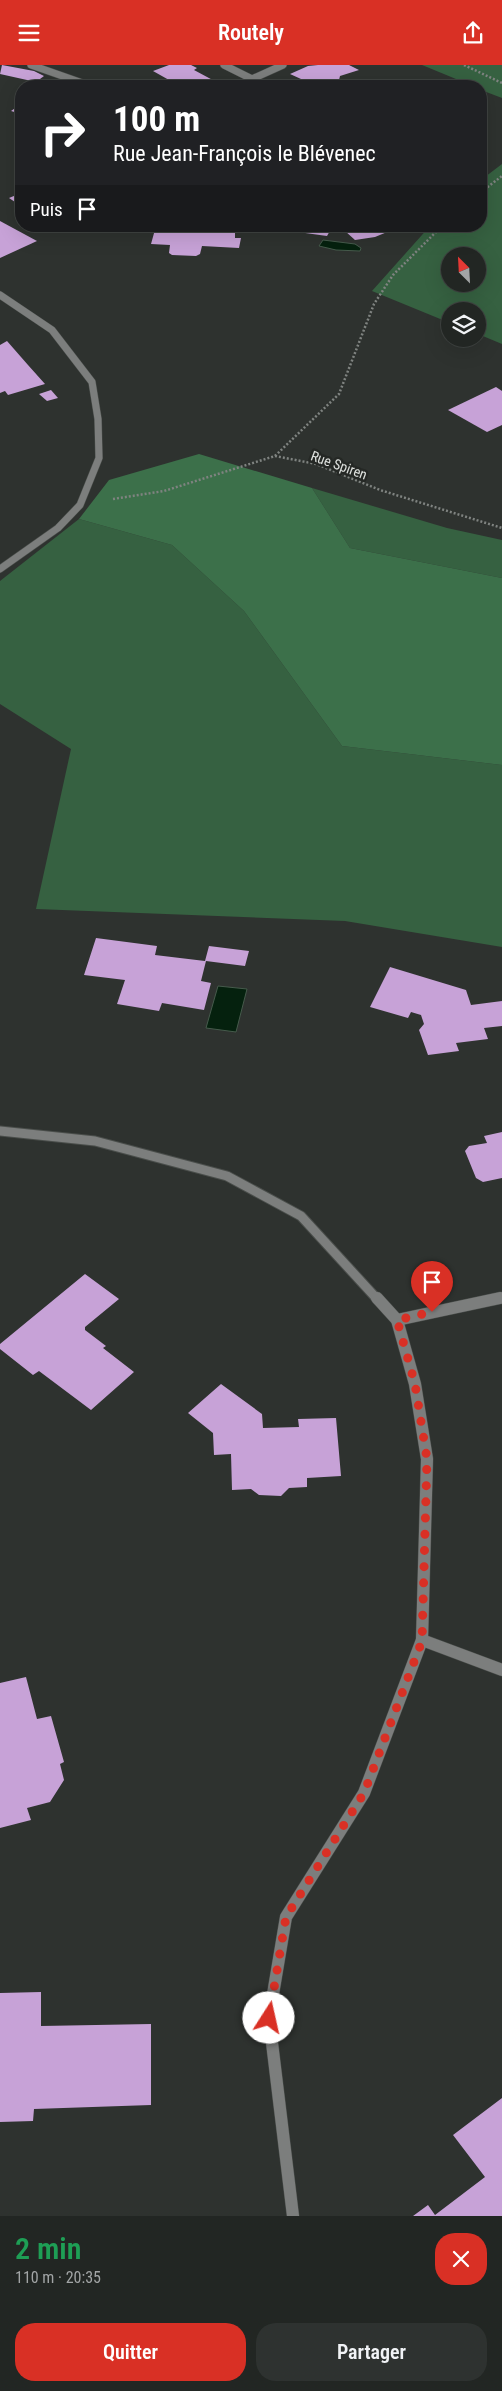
<!DOCTYPE html>
<html lang="fr">
<head>
<meta charset="utf-8">
<style>
	body { margin:0; font-family:"Roboto Condensed",sans-serif; background:#2e3230; color:#f1f3f6; height:100vh; display:flex; flex-direction:column; font-size:19px; white-space:nowrap }
	* { box-sizing:border-box; margin:0 }
	p { font-size:16px; color:#a2a5a6 }
	.icon { flex:none; width:28px; height:28px; fill:none; stroke:currentColor; stroke-width:2; stroke-linecap:round; stroke-linejoin:round }
	.map { position:relative; height:2151px; overflow:hidden }
	.panel { display:flex; flex-direction:column; background:#222623; flex:1 }
	.panel>* { flex:none }
	.top-card { position:absolute; left:15px; top:15px; width:472px; height:152px; border-radius:20px; box-shadow:0 5px 20px #0002,0 0 0 1px #3f4341; background:#202124; color:#fff; overflow:hidden }
	.needle { width:32px; rotate:336deg }
	.controls { position:absolute; left:441px; top:182px; display:grid; gap:10px }
	.controls a { display:grid; place-items:center; width:45px; height:45px; border-radius:50%; background:#222623; box-shadow:0 5px 20px #0002,0 0 0 1px #3f4341; font-size:25px }
	.pin { position:absolute; display:grid; place-items:center; width:42px; height:42px; color:#fff; margin:-51px -21px; border-radius:50% 50% 50% 0; rotate:-45deg; box-shadow:0 0 5px #0007 }
	.pin .icon { rotate:45deg }
	.me { position:absolute; width:55px; margin:-28px; rotate:10deg; stroke-linejoin:round; filter:drop-shadow(0 0 4px #0008) }
	.turn { display:flex; align-items:center; gap:18px; height:105px; padding:0 15px; font-size:22px }
	.turn .icon { width:65px; height:65px; stroke-width:2.5 }
	.turn b { display:block; font-size:35px; line-height:42px }
	.then { display:flex; align-items:center; height:48px; padding:0 15px; background:#0003; gap:10px; font-size:19px }
	.round { display:grid; place-items:center; flex:none; width:52px; height:52px; border-radius:20px; background:#2e3230 }
	.summary { display:flex; align-items:center; justify-content:space-between; height:85px; padding:0 15px }
	h1 { font-size:30px; font-weight:600; line-height:38px; color:#1e9e55 }
	.action { display:flex; gap:10px; margin-top:auto; padding:10px 15px }
	.action a { flex:1; height:58px; border-radius:20px; background:#d93025; color:#fff; font-size:20px; font-weight:600; line-height:58px; text-align:center }
	.action a+a { background:#2e3230; color:#f1f3f6 }
	header { display:flex; justify-content:space-between; align-items:center; height:65px; padding:0 15px; background:#d93025; color:#fff; font-size:22px; font-weight:600 }
	.map>svg:first-child { display:block }
	.green { fill:#366141; fill-rule:evenodd }
	.forest { fill:#3c704a }
	.water { fill:#05210e; stroke:#465b4c }
	.building { fill:#c7a2d7 }
	.lines { fill:none; stroke-linecap:round; stroke-linejoin:round }
	.lane-casing { stroke:#4a4e4b; stroke-width:8 }
	.street-far2-casing { stroke:#4a4e4b; stroke-width:8 }
	.street-far1-casing { stroke:#4a4e4b; stroke-width:11 }
	.street-casing { stroke:#4a4e4b; stroke-width:13 }
	.path { stroke:#7f8380; stroke-width:2.5; stroke-dasharray:2 2; stroke-linecap:butt }
	.lane { stroke:#7c7e7d; stroke-width:7 }
	.street-far2 { stroke:#7c7e7d; stroke-width:7 }
	.street-far1 { stroke:#7c7e7d; stroke-width:9 }
	.street { stroke:#7c7e7d; stroke-width:12 }
	.route { stroke:#d93025; stroke-width:9; stroke-dasharray:0 16.2 }
	.labels { text-anchor:middle; stroke-width:5; stroke-linejoin:round; paint-order:stroke }
	.far-street-label { font-size:14px; fill:#dee1de; stroke:#252825 }
</style>
</head>
<body>
<header><svg class="icon" aria-label="menu" viewBox="0 0 24 24"><path d="M4 6h16M4 12h16M4 18h16"/></svg>Routely<svg class="icon" aria-label="share" viewBox="0 0 24 24"><path d="M12 15V3M7 8l5-5 5 5M5 13v7h14v-7"/></svg></header>
<div class="map">
<svg width="502" height="2151" viewBox="0 0 502 2151">
	<rect width="100%" height="100%" fill="#2e322f"/>
	<g class="green">
		<polygon points="422,0 502,0 502,33 481,25 481,21 473,21"/>
		<path d="M502,99V279L478,269V246H450V258L372,226L430,161H481V115ZM478,191V219H450V191Z"/>
		<polygon points="312,423 447,463 502,475 502,513 350,483"/>
		<polygon points="79,454 172,480 244,546 342,681 502,700 502,882 345,856 36,844 71,684 0,639 0,516"/>
	</g>
	<polygon class="forest" points="199,389 312,423 350,483 502,513 502,700 342,681 244,546 172,480 79,454 109,415"/>
	<g class="water">
		<polygon points="323,175 355,179 361,183 360,186 336,185 319,181"/>
		<polygon points="218,921 247,924 236,967 206,963"/>
	</g>
	<g class="building">
		<polygon points="2,0 34,6 44,11 36,17 0,9"/>
		<polygon points="169,0 191,0 197,3 194,5 222,20 162,21 158,19 169,15 153,6"/>
		<polygon points="318,0 349,0 359,5 340,11 339,15 327,21 312,19 290,9 308,1"/>
		<polygon points="21,39 21,49 11,46"/>
		<polygon points="21,128 21,141 9,133"/>
		<polygon points="0,156 37,176 0,193"/>
		<polygon points="156,161 223,161 222,168 235,168 235,173 241,173 239,183 202,181 200,189 196,191 172,190 169,188 170,180 151,179"/>
		<polygon points="301,161 388,161 392,165 375,172 355,175 345,166 331,164 327,171 298,167"/>
		<polygon points="7,276 28,300 45,319 8,330 5,326 0,328 0,280"/>
		<polygon points="496,322 502,326 502,360 487,367 448,345"/>
		<polygon points="51,325 58,333 47,336 39,329"/>
		<polygon points="96,873 157,881 155,890 205,896 209,881 249,886 245,901 206,896 201,916 211,918 204,945 162,938 159,946 117,939 125,915 84,910"/>
		<polygon points="390,902 466,925 471,940 502,936 502,961 484,963 488,974 456,978 459,986 428,990 419,965 424,959 421,950 411,947 408,953 370,942"/>
		<polygon points="502,1067 502,1113 483,1117 476,1113 465,1086 469,1081 487,1078 484,1071"/>
		<polygon points="85,1209 119,1234 85,1262 85,1265 106,1281 103,1283 134,1307 91,1345 39,1306 33,1310 0,1284 0,1279"/>
		<polygon points="221,1319 262,1349 263,1363 299,1362 298,1354 336,1353 341,1411 307,1413 307,1422 289,1423 281,1431 259,1430 251,1424 232,1425 231,1389 214,1390 213,1368 188,1348"/>
		<polygon points="26,1612 37,1654 51,1651 64,1697 60,1699 64,1715 50,1737 27,1743 31,1755 0,1763 0,1618"/>
		<polygon points="41,1927 41,1961 151,1959 151,2040 34,2044 33,2056 0,2057 0,1928"/>
		<polygon points="502,2033 502,2151 413,2151 428,2140 435,2150 485,2112 453,2070"/>
	</g>
	<g class="lines">
		<g class="lane-casing">
			<polyline id="lane" points="224,0 252,14 283,0"/>
		</g>
		<g class="street-far2-casing">
			<g id="street-far2">
				<polyline points="31,0 91,21"/>
				<polyline points="0,230 52,265 92,317 98,354 99,393 80,440 58,463 0,504"/>
			</g>
		</g>
		<g class="street-far1-casing">
			<g id="street-far1">
				<polyline points="0,1066 95,1076 227,1111 301,1151 378,1235"/>
				<polyline points="494,1235 502,1233"/>
			</g>
		</g>
		<g class="street-casing">
			<g id="street">
				<polyline points="397,1255 500,1233"/>
				<polyline points="422,1575 502,1605"/>
				<polyline points="293,2151 269,1953 286,1852 364,1728 422,1575 427,1394 415,1319 397,1255 377,1233"/>
			</g>
		</g>
		<g class="path">
			<polyline points="464,0 502,18"/>
			<polyline points="481,127 502,111"/>
			<polyline points="275,391 339,329 374,239 393,210 442,161"/>
			<polyline points="113,434 164,426 275,391 316,399 380,425 502,463"/>
		</g>
		<use href="#lane" class="lane"/>
		<use href="#street-far2" class="street-far2"/>
		<use href="#street-far1" class="street-far1"/>
		<use href="#street" class="street"/>
	</g>
	<g class="lines">
		<polyline class="route" points="269,1953 286,1852 364,1728 422,1576 427,1394 415,1319 397,1255 432,1247"/>
	</g>
	<g class="labels">
		<g class="far-street-label">
			<text transform="translate(339 400) rotate(20)" y="5">Rue Spiren</text>
		</g>
	</g>
</svg>
<div class="controls">
<a><svg class="needle" viewBox="-14 -14 28 28"><path d="M0-13l5 13h-10z" fill="#e53935"/><path d="M0 13l5-13h-10z" fill="#a2a5a6"/></svg></a>
<a><svg class="icon" aria-label="layers" viewBox="0 0 24 24"><path d="M12 4l9 5-9 5-9-5zM3 14l9 5 9-5"/></svg></a>
</div>
<div class="pin" style="left:432px;top:1247px;background:#d93025"><svg class="icon" aria-label="arrive" viewBox="0 0 24 24"><path d="M6 21V4h12l-3 4 3 4H6"/></svg></div>
<svg class="me" style="left:269px;top:1953px" viewBox="-20 -20 40 40"><circle r="19" fill="#fff"/><path d="M0-13L10 11 0 6-10 11z" fill="#d93025"/></svg>
<div class="top-card">
<div class="turn"><svg class="icon" aria-label="right" viewBox="0 0 24 24"><path d="M7 20v-9h11M14 6l5 5-5 5"/></svg><div><b>100 m</b>Rue Jean-François le Blévenec</div></div>
<div class="then">Puis<svg class="icon" aria-label="arrive" viewBox="0 0 24 24"><path d="M6 21V4h12l-3 4 3 4H6"/></svg></div>
</div>
</div>
<section class="panel">
<div class="summary"><div><h1>2 min</h1><p>110 m · 20:35</p></div><a class="round" style="background:#d93025;color:#fff"><svg class="icon" aria-label="close" viewBox="0 0 24 24"><path d="M6 6l12 12M18 6L6 18"/></svg></a></div>
<div class="action"><a>Quitter</a><a>Partager</a></div>
</section>
</body>
</html>
